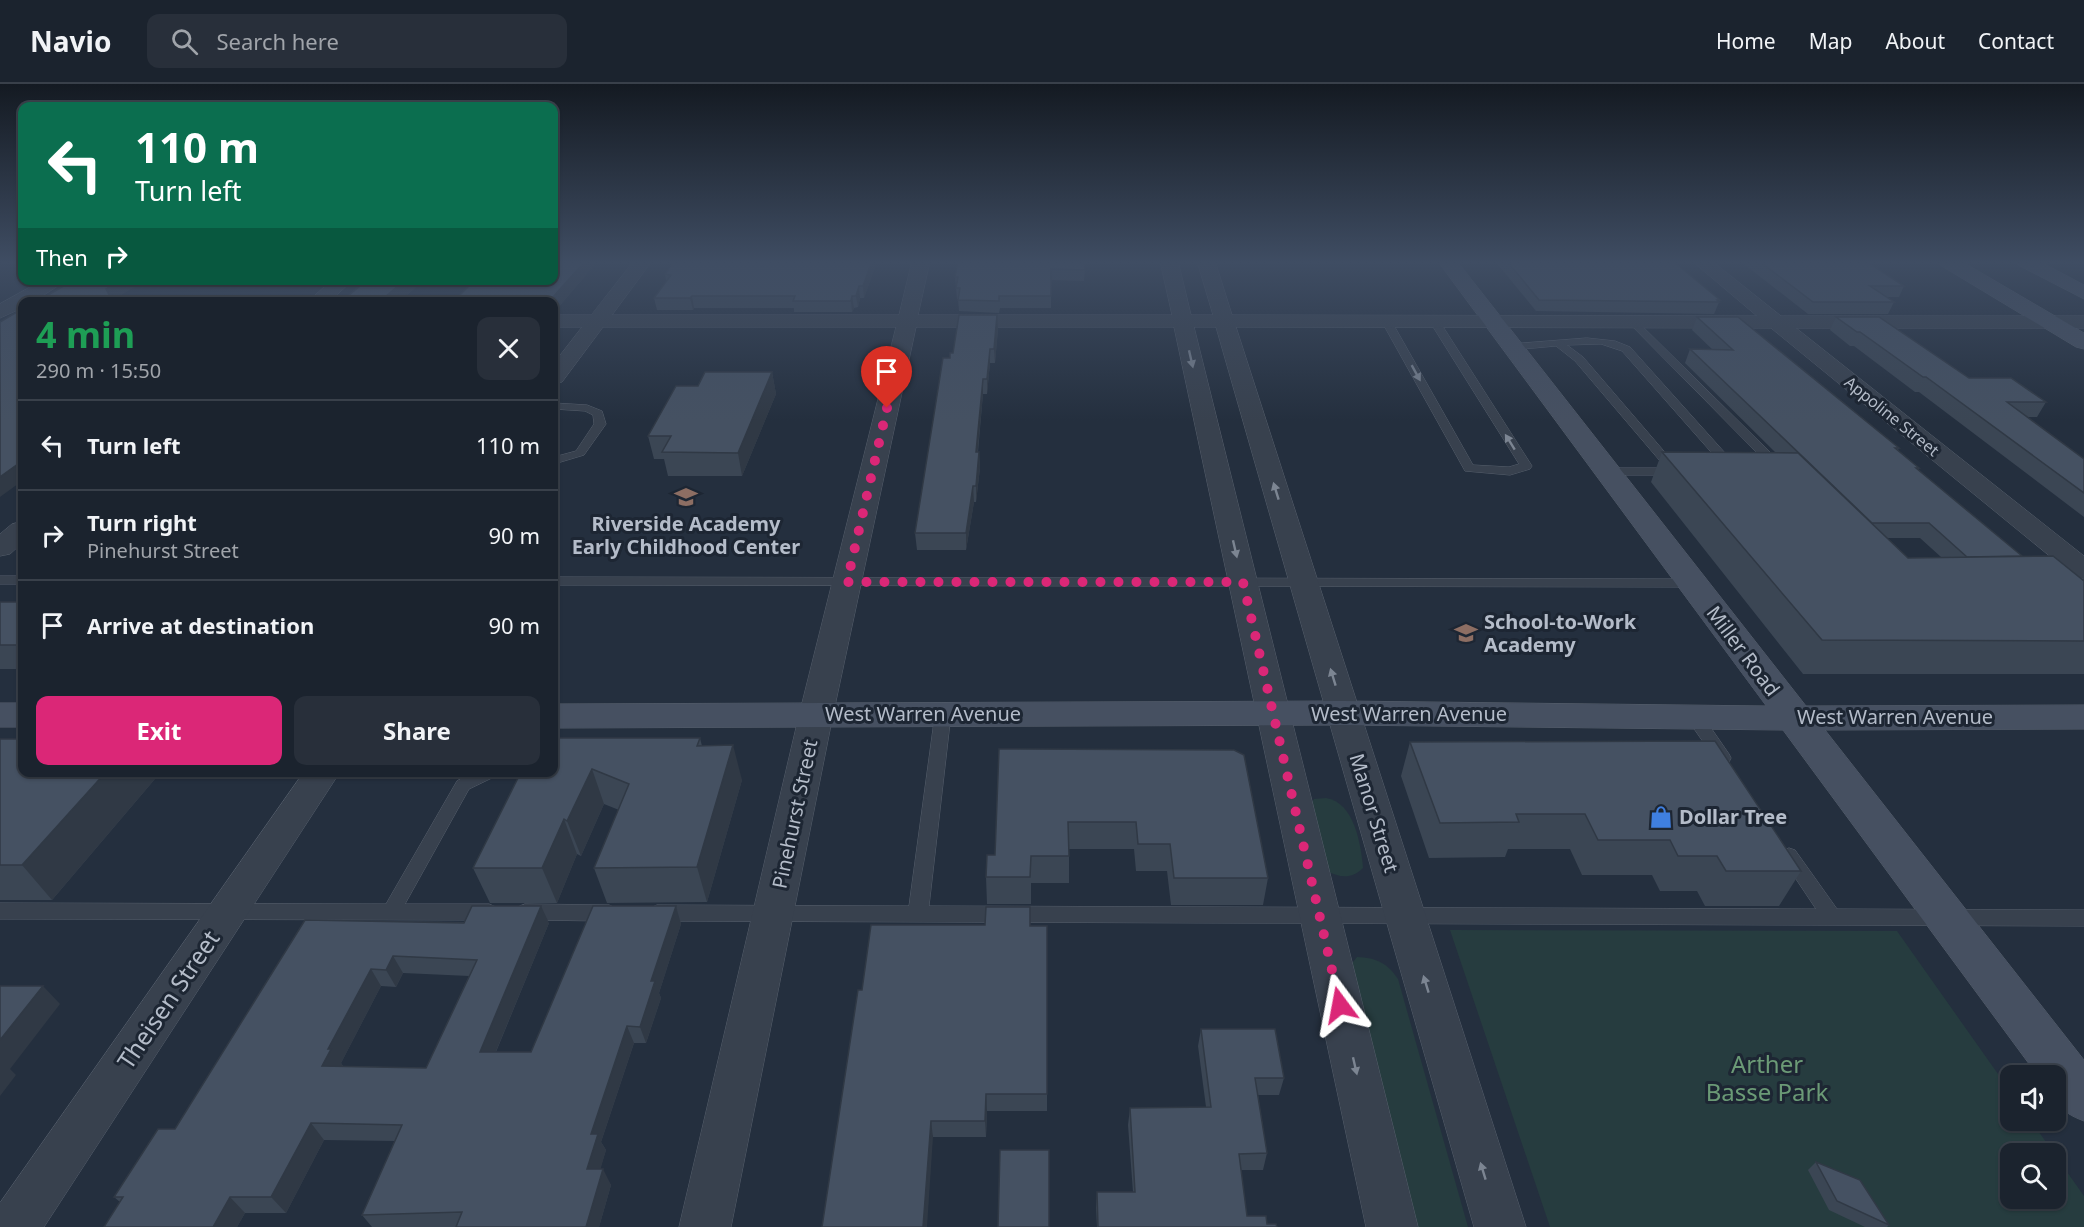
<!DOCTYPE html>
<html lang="en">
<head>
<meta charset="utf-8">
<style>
	body { margin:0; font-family:"Noto Sans",sans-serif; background:#282f3a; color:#f1f3f6; height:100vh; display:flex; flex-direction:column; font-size:22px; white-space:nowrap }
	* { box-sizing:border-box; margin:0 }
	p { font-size:20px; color:#a0a4aa }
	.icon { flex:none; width:33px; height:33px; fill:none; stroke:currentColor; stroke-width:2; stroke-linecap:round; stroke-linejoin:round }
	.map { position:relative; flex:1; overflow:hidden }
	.details { position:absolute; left:18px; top:213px; width:540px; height:480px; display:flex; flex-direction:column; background:#1b232e; border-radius:12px; box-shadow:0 2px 4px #0004,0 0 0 2px #39404a }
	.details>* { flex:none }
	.hud { position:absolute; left:18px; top:18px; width:540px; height:183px; border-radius:12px; box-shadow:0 2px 4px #0004,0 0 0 2px #39404a; background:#0b6e4f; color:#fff; overflow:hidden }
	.controls { position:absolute; left:2000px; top:981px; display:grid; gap:12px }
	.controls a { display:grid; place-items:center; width:66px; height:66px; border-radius:12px; background:#1b232e; box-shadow:0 2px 4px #0004,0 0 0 2px #39404a; font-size:30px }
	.pin { position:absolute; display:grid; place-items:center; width:51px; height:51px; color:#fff; margin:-62px -26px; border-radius:50% 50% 50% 0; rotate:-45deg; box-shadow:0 0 6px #0007 }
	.pin .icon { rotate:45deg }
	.me { position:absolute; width:66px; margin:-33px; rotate:347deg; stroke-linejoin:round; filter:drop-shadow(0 0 4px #0008) }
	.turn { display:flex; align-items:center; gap:21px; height:126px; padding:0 18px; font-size:27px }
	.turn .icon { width:78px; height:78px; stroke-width:2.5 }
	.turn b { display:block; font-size:42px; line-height:51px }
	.then { display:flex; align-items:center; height:57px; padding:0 18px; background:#0003; gap:12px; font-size:22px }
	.round { display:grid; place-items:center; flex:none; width:63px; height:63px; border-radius:12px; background:#282f3a }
	.summary { display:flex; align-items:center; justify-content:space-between; height:102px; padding:0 18px }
	h1 { font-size:36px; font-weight:700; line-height:45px; color:#1e9e55 }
	.primary-button { display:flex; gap:12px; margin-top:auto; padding:12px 18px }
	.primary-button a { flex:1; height:69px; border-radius:12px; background:#db2777; color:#fff; font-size:24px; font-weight:700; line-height:69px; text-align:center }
	.primary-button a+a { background:#282f3a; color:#f1f3f6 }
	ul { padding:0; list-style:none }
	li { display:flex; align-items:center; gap:18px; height:90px; padding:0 18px; border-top:2px solid #39404a }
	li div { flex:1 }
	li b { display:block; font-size:22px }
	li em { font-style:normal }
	header { display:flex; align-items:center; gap:36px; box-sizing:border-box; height:84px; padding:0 30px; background:#1b232e; border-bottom:2px solid #39404a }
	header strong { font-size:28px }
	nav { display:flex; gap:33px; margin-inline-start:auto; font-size:21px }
	.search { width:420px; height:54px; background:#282f3a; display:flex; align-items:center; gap:15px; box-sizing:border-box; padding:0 21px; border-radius:12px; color:#a0a4aa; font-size:22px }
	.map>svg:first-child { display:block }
	.green { fill:#263c3f }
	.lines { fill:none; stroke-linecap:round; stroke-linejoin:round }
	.lane-casing { stroke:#565f6c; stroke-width:1 }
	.street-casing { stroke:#565f6c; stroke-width:1 }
	.secondary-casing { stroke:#565f6c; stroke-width:1 }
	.lane { fill:#38414e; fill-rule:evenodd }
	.street { fill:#38414e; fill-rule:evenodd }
	.secondary { fill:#465061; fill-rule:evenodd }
	.wall { fill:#3b4654; fill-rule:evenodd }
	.shaded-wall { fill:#303945 }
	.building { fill:#455162; stroke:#303945; stroke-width:1.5; fill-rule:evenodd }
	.oneway { fill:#7c8592 }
	.route { stroke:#db2777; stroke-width:10; stroke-dasharray:0 18 }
	.labels { text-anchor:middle; stroke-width:6; stroke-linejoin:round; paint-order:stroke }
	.far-street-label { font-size:16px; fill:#b4bcc9; stroke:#1d2633 }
	.poi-label { font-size:20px; font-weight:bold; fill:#b4bcc9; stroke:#1d2633; text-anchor:start }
	.street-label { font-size:20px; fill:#b4bcc9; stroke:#1d2633 }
	.near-street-label { font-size:24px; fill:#b4bcc9; stroke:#1d2633 }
	.near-park-label { font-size:24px; fill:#6b9a76; stroke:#1d2633 }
</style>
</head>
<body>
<header>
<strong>Navio</strong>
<div class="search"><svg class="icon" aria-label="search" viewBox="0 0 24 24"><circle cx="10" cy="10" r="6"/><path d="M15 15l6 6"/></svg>Search here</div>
<nav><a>Home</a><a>Map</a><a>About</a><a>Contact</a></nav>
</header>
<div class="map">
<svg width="2084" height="1143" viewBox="0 0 2084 1143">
	<rect width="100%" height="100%" fill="#242f3e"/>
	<g class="green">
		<path d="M1326,714C1354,718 1361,760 1363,784C1352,795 1340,794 1327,787L1309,723L1314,715Z"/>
		<polygon points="1450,846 1897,847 2010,1007 2010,1036 2031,1037 2054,1069 2010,1070 2010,1114 2055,1114 2055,1071 2084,1112 2084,1143 1550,1143"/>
		<path d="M1357,873C1377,874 1387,879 1398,895L1468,1143H1410L1349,883Z"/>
	</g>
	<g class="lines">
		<g class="lane-casing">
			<g id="lane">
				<polygon points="1387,235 1392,238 1473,381 1509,383 1519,380 1430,238 1432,236 1440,238 1532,382 1530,385 1510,391 1465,387 1382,238"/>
				<polygon points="1630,236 1636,236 1782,380 1782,386 1774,386 1630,240"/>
				<polygon points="1587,254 1615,257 1630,263 1734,379 1734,385 1726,385 1622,267 1601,260 1567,261 1583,273 1681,387 1675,391 1602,391 1602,385 1606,384 1666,384 1575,277 1556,262 1512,266 1507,263 1512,260"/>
				<polygon points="554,319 587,321 602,327 606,340 584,371 554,380 554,373 576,367 594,340 593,331 585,327 554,325"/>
				<rect x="0" y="492" width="22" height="8"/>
				<polygon points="554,493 1692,495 1699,499 1692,503 554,501"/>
				<polygon points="943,625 949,626 951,630 929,822 1816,825 1780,771 1783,766 1789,764 1795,766 1837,825 2084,826 2084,842 657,837 650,834 647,829 650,824 657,821 909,822 935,630 937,626"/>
				<polygon points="1694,627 1700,628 1729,670 1731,674 1729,678 1717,678 1688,636 1686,632 1688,628"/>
				<polygon points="474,688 498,688 496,692 469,705 405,820 489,820 496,823 499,828 496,833 489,836 0,835 0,819 386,820 457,697"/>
				<polygon points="525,820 609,821 616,824 619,829 616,834 609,837 525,836 518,833 515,828 518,823"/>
			</g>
		</g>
		<g class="street-casing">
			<g id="street">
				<polygon points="634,177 652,177 612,231 899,231 912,177 930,177 918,231 1172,231 1160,177 1178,177 1191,231 1213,231 1197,177 1215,177 1232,231 1757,232 1692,177 1712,177 1781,232 2084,232 2084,244 1796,244 2084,472 2084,495 2074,492 1771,244 1236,243 1526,1143 1474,1143 1216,243 1194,243 1418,1143 1366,1143 1174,243 916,243 833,631 731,1143 679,1143 799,631 896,243 603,243 562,298 554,299 554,279 582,243 554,243 554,231 591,231"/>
				<polygon points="43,196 67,196 33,218 22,218 22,224 0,234 0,220"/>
				<polygon points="332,196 353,196 329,218 308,218"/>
				<polygon points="22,438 22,459 10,470 0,472 0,450 12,440"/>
				<polygon points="304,688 340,688 44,1143 0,1143 0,1119"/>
			</g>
		</g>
		<g class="secondary-casing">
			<g id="secondary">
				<path d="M1438,177H1457L1806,622L2084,621V645L1825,646L2084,976V1037C2058,1027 2055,1019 2055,992H2038L1783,646L1343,641L554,644V620L1343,617L1766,622Z"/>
				<polygon points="1938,177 1961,177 2084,249 2084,265 2076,263 1940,181"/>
				<polygon points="2016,177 2039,177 2084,201 2084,215 2018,181"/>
				<rect x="0" y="619" width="22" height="24"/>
			</g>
		</g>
		<use href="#lane" class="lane"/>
		<use href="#street" class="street"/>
		<use href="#secondary" class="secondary"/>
	</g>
	<g class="wall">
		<polygon points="554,177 598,177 556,226 554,226 554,218 459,218 458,213 471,200 422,200 416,203 399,218 341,218 367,196 554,196"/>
		<polygon points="877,177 864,214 860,214 858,223 854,224 852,228 794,228 794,224 694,224 693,226 657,226 654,214 666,197 665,190"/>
		<polygon points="958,177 1085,186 1084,197 1051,196 1051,224 1000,224 999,229 959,227 958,215 957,215 955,193"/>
		<polygon points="1495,177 1673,177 1720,216 1714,230 1536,227"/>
		<polygon points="1740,177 1866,177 1904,202 1899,213 1887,213 1894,218 1888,230 1808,230"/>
		<path d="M1697,233L1899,364L1898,366L1919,384L1918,386L2022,472L2084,497V590H1803L1651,398L1662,368L1776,369L1685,279L1690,265L1713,266L1692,246ZM1887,454H1920L1941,473L1908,474Z"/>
		<polygon points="1836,233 1969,294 2046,318 2037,333 2027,333 2084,375 2084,433 1919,308 1915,308 1854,262 1850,262 1830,246"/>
		<polygon points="998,245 995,279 990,279 987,310 983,310 978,368 979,368 980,384 976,418 974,418 966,466 917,466 915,449 950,274 953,269"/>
		<polygon points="772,288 776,310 742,392 668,392 664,375 654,375 648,352"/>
		<rect x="0" y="518" width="22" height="67"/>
		<polygon points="700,654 702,662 742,696 707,818 607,819 594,784 619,726 604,720 581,772 577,770 557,819 490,819 473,784 521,688"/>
		<polygon points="0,655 22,688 159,688 160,689 52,816 0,816"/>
		<polygon points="1410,658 1801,787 1779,822 1705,822 1697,807 1660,807 1652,791 1582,791 1570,765 1508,765 1505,773 1429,774 1401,692"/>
		<polygon points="999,665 1268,794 1263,821 1171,821 1167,787 1136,787 1134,765 1069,765 1069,799 1031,799 1031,820 987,820 986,793 995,771"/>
		<path d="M676,822L681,840L659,909L661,914L646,959H634L601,1058L606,1066L600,1085L611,1101L599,1143H372L362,1131L395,1057L324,1056L286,1129H245L237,1143H104L120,1118L114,1113L175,1045L305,836L549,839L496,968H531ZM403,889L469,892L426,984L343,982L341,979L381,902L396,903Z"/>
		<polygon points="985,841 1047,842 1047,1027 987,1027 986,1053 933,1053 862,906"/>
		<polygon points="1201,945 1284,994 1279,1011 1258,1011 1267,1069 1263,1086 1241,1086 1247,1132 1277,1143 1097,1143 1096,1124 1097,1108 1133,1108 1128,1041 1130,1024 1206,1023 1198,962"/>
		<polygon points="1816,1078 1889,1141 1887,1143 1865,1143 1829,1126 1808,1086"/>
	</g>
	<g class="shaded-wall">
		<polygon points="585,177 598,177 556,226 553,213"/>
		<polygon points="872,177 877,177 864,214 863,202"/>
		<polygon points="121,196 146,196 113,216 106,205"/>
		<polygon points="405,196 420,196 422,200 416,203 399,218 379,218"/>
		<polygon points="859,202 860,214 858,223 856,212"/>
		<polygon points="692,212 694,224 693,226 690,214"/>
		<polygon points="852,212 854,224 852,228 851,217"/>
		<polygon points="997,231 998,245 995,279 994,265"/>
		<polygon points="990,265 990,279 987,310 987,295"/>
		<polygon points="772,288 776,310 742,392 738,369"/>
		<polygon points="983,295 983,310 976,384 976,368"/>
		<polygon points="979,368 980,384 976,418 976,402"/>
		<polygon points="22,377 22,397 0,413 0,393"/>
		<polygon points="973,402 974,418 966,466 966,449"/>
		<polygon points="733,661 742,696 707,818 697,783"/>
		<polygon points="592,685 604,720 581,772 567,737"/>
		<polygon points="106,688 159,688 160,689 52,816 22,781"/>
		<polygon points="564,735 577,770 557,819 542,784"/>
		<polygon points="541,822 549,839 489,984 480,968"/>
		<polygon points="676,822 681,840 659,909 661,914 646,959 640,943 651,897"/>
		<polygon points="393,872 403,889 396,903 386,886"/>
		<polygon points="371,885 381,902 341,979 343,982 322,982 328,965"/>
		<polygon points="43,902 60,920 10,985 16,991 0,1012 0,956"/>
		<polygon points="627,942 634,959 601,1058 606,1066 596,1101 587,1085 591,1050"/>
		<polygon points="986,1010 987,1027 986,1053 985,1037"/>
		<polygon points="931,1037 933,1053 927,1143 923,1143"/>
		<polygon points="311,1039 324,1056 286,1129 271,1113"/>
		<polygon points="603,1085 611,1101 599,1143 586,1143"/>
		<polygon points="230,1113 245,1129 237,1143 213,1143"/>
	</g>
	<g class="building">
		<polygon points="554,177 585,177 553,213 458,213 475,196 554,196"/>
		<polygon points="674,177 872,177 863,202 859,202 856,212 852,212 851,217 793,217 795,212 692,212 690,214 654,214 671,191 665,190"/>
		<polygon points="958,177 1084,177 1085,186 1051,185 1051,212 999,212 999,217 958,216 960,204 956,204 958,193 955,193"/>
		<polygon points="1507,177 1673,177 1720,216 1717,216 1719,218 1539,216"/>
		<polygon points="1759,177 1866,177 1904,202 1870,202 1894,218 1813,218"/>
		<polygon points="74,196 121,196 106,205 113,218 36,218"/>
		<polygon points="367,196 405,196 379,218 341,218"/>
		<polygon points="22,225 22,377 0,393 0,238"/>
		<polygon points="959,231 997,231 994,265 990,265 987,295 983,295 976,368 979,368 976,402 973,402 966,449 915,449 943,274 950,274 950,269 953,269"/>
		<polygon points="1697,233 1738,233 1899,364 1895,364 1919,384 1916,384 2022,472 1967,473 1929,439 1872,439 1690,265 1733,266"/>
		<polygon points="1836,233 1879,233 1969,294 2011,294 2046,318 2007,318 2084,375 2084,409 1926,293 1923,293 1860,248 1857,248"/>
		<polygon points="705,288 772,288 738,369 662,368 671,352 648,352 676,302 698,302"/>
		<polygon points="1662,368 1798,369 1908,474 2053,472 2084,497 2084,557 1822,556"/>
		<rect x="0" y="518" width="22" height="43"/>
		<polygon points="554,654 700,654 697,662 733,661 697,783 594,784 629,700 592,685 567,737 564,735 542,784 473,784 521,688 554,688"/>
		<polygon points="0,655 22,655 22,688 106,688 22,781 0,781"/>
		<polygon points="1715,657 1801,787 1726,787 1717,772 1678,772 1670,756 1598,756 1585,730 1516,730 1519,738 1440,739 1410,658"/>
		<polygon points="999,665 1234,666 1244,671 1268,794 1174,794 1170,760 1138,760 1136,738 1068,738 1069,772 1031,772 1030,793 986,793 987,771 995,771"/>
		<path d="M472,822H541L480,968H531L593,822H676L651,897H655L640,943L627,942L591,1050H598L587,1085H603L586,1143H456L462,1128L362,1131L402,1041L311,1039L271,1113H230L213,1143H104L123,1113H114L158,1045H175L305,836L464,839ZM393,872L477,876L426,984L322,982L331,965H328L371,885L386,886Z"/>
		<polygon points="986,823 1030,823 1030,842 1047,842 1047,1010 986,1010 985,1037 931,1037 923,1143 822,1143 858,906 862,906 871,841 985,841"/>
		<polygon points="0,902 43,902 0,956"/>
		<polygon points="1201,945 1275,945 1284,994 1255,994 1267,1069 1239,1070 1247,1132 1266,1132 1267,1140 1276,1140 1277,1143 1098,1143 1097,1108 1135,1108 1130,1024 1211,1023"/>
		<polygon points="1000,1066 1049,1066 1049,1143 998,1143"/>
		<polygon points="1816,1078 1860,1096 1889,1141 1837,1117"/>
	</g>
	<defs><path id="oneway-solid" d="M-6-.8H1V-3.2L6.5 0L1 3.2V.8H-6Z" transform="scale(1.5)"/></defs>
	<g class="oneway">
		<use href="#oneway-solid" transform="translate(1191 275) rotate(77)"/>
		<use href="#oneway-solid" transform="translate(1416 289) rotate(61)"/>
		<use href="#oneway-solid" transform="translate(1510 358) rotate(-122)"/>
		<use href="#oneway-solid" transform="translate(1276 407) rotate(-107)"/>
		<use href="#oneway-solid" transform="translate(1235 465) rotate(77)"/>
		<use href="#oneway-solid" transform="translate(1333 593) rotate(-107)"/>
		<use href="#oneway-solid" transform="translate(1426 900) rotate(-107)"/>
		<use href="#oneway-solid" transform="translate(1355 982) rotate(77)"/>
		<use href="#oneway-solid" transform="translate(1483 1087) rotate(-107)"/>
	</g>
	<linearGradient id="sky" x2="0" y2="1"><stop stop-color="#141a22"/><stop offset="0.53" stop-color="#3f4d63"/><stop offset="1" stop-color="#3f4d63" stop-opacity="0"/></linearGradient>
	<rect width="2084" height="337" fill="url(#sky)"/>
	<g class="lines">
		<polyline class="route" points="887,324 847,498 1243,498 1340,921"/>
	</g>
	<defs>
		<g id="school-bare" transform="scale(1.8)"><path d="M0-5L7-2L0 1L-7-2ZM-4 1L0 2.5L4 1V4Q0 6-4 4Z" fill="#8d6e63" stroke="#1d2633" stroke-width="2.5" paint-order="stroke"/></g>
		<g id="shop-bare" transform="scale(1.8)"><path d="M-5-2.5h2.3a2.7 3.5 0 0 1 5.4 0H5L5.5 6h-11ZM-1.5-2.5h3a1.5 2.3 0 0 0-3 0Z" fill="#3f7fe0" stroke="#1d2633" stroke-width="2.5" paint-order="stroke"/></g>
	</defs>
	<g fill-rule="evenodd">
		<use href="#school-bare" x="686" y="413"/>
		<use href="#school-bare" x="1466" y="549"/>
		<use href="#shop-bare" x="1661" y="733"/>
	</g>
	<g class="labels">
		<g class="far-street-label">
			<text transform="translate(1892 332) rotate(39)" y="6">Appoline Street</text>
		</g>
		<g class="poi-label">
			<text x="686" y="447" text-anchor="middle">Riverside Academy<tspan x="686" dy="23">Early Childhood Center</tspan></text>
			<text x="1484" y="545">School-to-Work<tspan x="1484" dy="23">Academy</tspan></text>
			<text x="1679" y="740">Dollar Tree</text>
		</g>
		<g class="street-label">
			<text transform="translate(1743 567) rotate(53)" y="7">Miller Road</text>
			<text x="923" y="637">West Warren Avenue</text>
			<text x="1409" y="637">West Warren Avenue</text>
			<text x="1895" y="640">West Warren Avenue</text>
			<text transform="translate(1374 729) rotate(73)" y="7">Manor Street</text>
			<text transform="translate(795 730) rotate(-78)" y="7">Pinehurst Street</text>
		</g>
		<g class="near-street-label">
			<text transform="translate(169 916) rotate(-56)" y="8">Theisen Street</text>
		</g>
		<g class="near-park-label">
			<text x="1767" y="989">Arther<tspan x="1767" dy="28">Basse Park</tspan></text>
		</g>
	</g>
</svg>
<div class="controls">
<a><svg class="icon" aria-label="sound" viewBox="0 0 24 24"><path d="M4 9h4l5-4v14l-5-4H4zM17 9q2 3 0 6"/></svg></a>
<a><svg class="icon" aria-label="search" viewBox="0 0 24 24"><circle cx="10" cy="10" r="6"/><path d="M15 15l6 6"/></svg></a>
</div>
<div class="pin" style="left:887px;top:324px;background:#d93025"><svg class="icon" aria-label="arrive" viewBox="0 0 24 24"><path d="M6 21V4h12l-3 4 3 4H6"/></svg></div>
<svg class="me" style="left:1340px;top:921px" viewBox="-20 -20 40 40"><path d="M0-17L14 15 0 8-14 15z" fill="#db2777" stroke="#fff" stroke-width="4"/></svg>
<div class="hud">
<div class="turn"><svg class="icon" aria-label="left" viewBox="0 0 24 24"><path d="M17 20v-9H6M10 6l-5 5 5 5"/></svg><div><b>110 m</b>Turn left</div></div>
<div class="then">Then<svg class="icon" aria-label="right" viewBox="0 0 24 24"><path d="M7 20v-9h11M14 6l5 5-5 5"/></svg></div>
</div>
<section class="details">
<div class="summary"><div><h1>4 min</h1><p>290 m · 15:50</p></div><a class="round"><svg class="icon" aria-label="close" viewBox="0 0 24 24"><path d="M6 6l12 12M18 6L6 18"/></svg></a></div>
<ul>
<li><svg class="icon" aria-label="left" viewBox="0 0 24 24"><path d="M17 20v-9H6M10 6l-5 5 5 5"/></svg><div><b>Turn left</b></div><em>110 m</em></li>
<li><svg class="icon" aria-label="right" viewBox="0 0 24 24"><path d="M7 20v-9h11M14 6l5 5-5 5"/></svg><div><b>Turn right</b><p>Pinehurst Street</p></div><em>90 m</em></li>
<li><svg class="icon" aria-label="arrive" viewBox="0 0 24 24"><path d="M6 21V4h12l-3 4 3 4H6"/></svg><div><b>Arrive at destination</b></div><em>90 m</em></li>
</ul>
<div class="primary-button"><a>Exit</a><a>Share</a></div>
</section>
</div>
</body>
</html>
